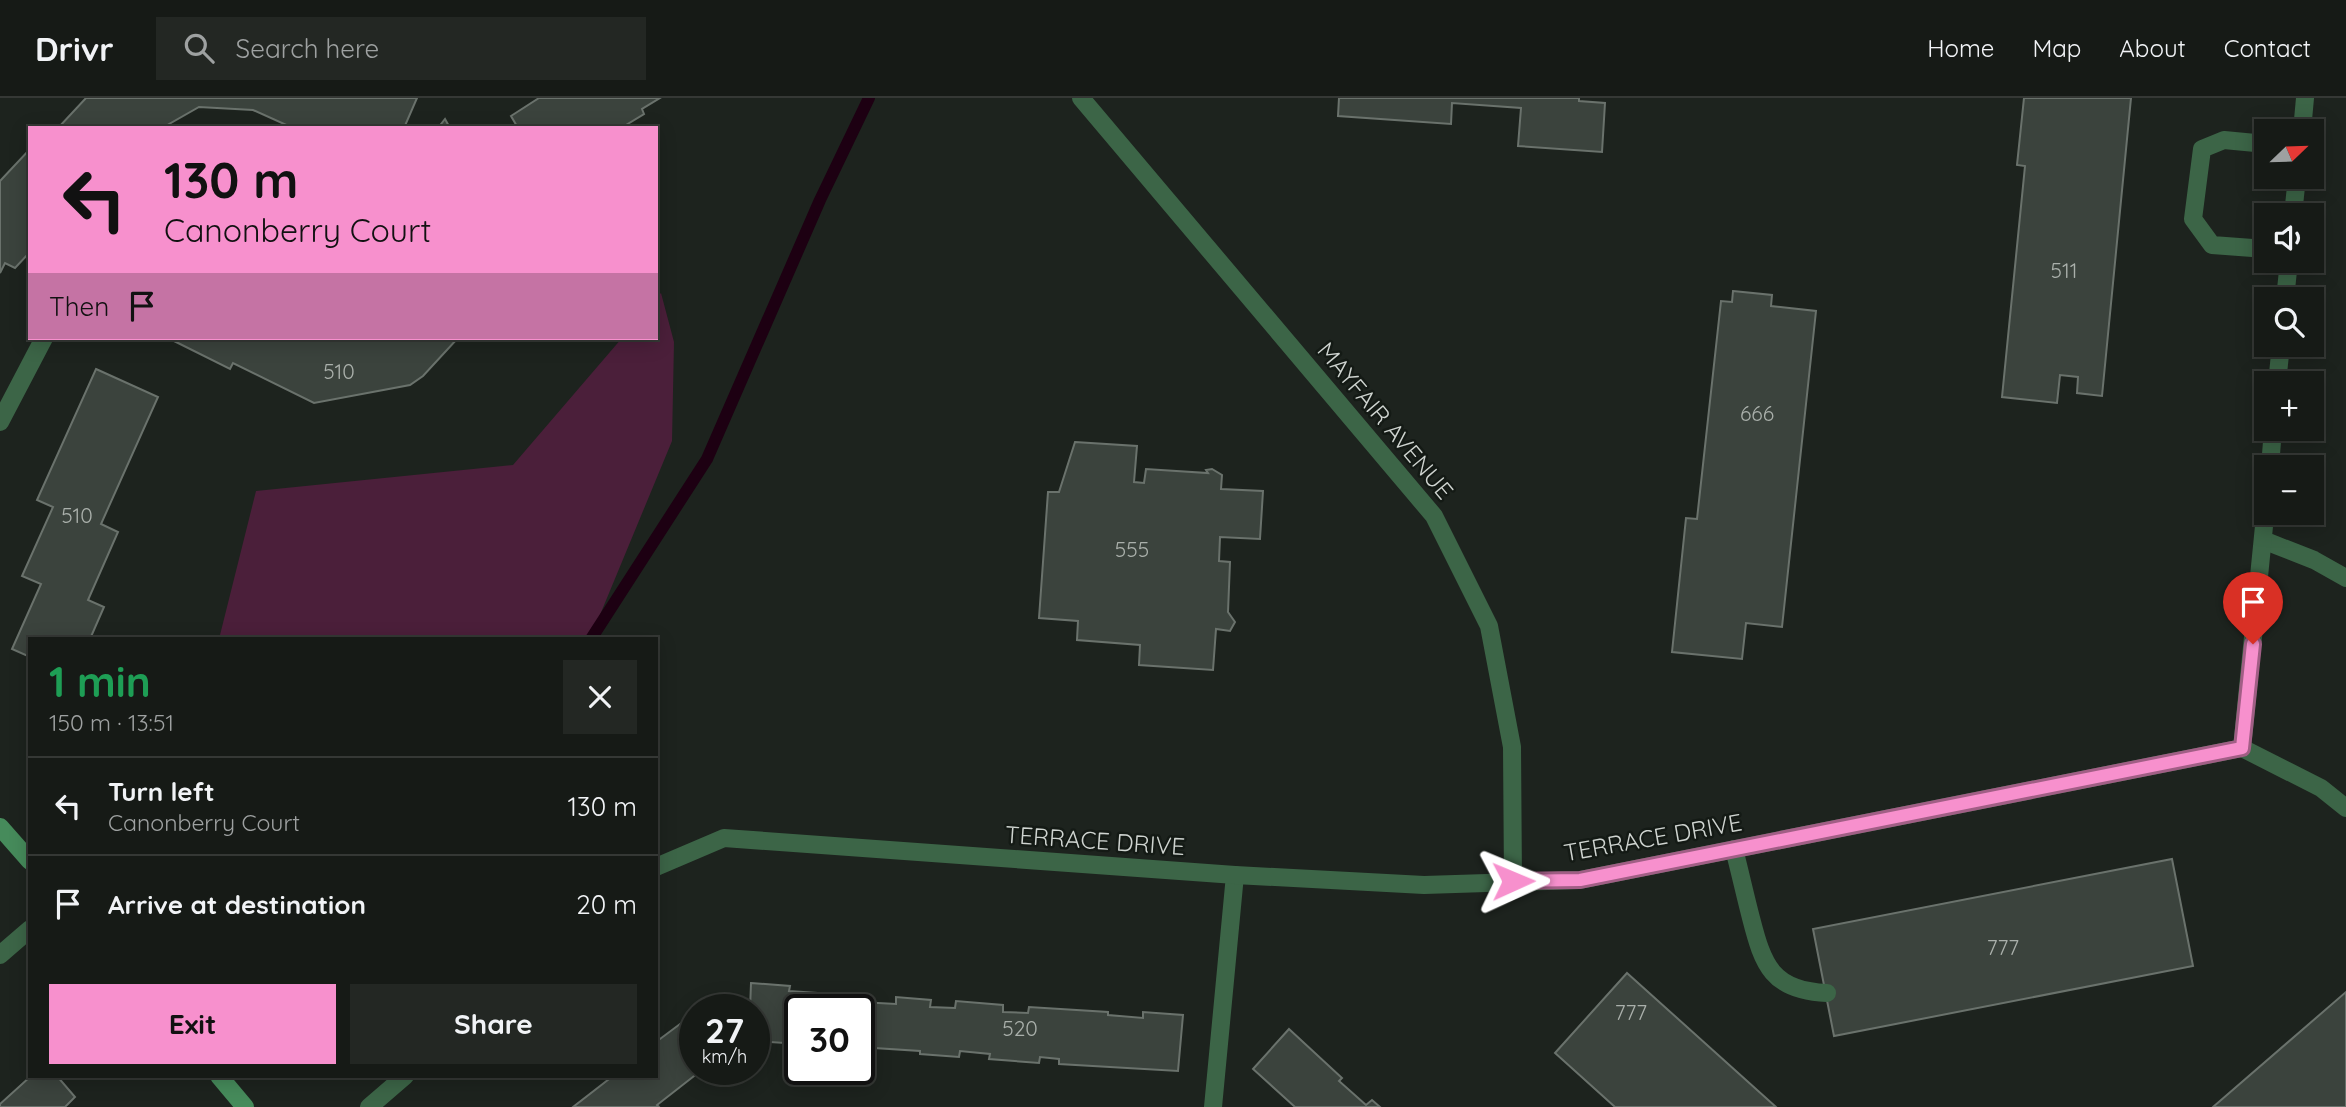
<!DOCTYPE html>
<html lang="en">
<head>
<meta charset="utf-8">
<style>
	body { margin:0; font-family:Quicksand,sans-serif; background:#232723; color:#f1f3f6; height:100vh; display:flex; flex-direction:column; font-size:26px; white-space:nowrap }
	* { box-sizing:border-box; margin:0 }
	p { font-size:23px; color:#9ea1a1 }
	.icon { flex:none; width:38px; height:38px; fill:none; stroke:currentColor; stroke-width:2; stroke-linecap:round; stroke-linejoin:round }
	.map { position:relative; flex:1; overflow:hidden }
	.panel { position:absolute; left:28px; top:539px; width:630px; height:441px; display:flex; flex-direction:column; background:#161a16; border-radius:0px; box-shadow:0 4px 18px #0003,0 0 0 2px #353835 }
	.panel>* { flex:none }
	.top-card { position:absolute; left:28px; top:28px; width:630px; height:214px; border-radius:0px; box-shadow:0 4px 18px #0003,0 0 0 2px #353835; background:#f790cd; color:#111; overflow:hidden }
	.needle { width:46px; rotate:67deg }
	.fabs { position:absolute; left:2254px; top:21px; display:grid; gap:14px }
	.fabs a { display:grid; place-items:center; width:70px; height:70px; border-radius:0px; background:#161a16; box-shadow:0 4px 18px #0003,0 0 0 2px #353835; font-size:35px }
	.speed { position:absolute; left:679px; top:896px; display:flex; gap:14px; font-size:35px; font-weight:700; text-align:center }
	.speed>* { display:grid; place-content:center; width:91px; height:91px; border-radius:50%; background:#161a16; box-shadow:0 4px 18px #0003,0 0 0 2px #353835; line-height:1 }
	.speed small { font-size:18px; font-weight:400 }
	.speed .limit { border:4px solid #111; border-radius:10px; background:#fff; color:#111 }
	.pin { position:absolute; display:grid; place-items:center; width:60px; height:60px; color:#fff; margin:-72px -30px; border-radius:50% 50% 50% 0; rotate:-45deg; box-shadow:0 0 7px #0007 }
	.pin .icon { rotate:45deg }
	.me { position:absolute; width:77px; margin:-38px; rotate:89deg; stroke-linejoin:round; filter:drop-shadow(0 0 5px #0008) }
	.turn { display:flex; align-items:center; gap:24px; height:147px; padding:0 21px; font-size:32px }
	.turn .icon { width:91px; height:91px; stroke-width:2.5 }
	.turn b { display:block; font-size:49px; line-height:60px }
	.then { display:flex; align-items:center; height:66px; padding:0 21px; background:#0003; gap:14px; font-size:26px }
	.round { display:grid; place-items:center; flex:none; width:74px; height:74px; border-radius:0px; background:#232723 }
	.headline { display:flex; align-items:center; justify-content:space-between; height:119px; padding:0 21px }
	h1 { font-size:42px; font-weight:700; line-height:52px; color:#1e9e55 }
	.action { display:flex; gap:14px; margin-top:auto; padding:14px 21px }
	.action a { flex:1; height:80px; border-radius:0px; background:#f790cd; color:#111; font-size:28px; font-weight:700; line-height:80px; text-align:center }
	.action a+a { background:#232723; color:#f1f3f6 }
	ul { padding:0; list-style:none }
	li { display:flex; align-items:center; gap:21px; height:98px; padding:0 21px; border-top:2px solid #353835 }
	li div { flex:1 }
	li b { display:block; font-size:26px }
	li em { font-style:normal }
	header { display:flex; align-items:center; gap:42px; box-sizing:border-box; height:98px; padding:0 35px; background:#161a16; border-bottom:2px solid #353835 }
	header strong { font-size:33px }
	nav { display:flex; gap:38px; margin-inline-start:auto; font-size:24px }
	.search { width:490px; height:63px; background:#232723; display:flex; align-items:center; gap:18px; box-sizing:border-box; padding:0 24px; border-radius:0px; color:#9ea1a1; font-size:26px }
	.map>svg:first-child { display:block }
	.green { fill:#4b1f3a }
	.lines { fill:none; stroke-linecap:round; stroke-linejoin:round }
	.stream { stroke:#1d0012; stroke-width:12 }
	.building { fill:#3b433d; stroke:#6a726c; stroke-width:2 }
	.service { stroke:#3c6547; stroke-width:18 }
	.minor { stroke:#3c6547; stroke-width:18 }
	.secondary { stroke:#468b5b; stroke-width:18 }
	.route-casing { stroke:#a15e85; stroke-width:18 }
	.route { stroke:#f790cd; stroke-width:12 }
	.labels { text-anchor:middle; stroke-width:5; stroke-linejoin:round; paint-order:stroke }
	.number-label { font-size:21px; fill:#aab0ab }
	.street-label { font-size:24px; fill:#cfd4d0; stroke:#141a15 }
</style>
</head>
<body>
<header>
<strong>Drivr</strong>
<div class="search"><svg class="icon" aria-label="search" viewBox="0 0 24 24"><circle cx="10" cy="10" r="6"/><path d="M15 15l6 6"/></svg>Search here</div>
<nav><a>Home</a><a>Map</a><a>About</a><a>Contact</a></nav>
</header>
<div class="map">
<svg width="2346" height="1009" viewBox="0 0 2346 1009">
	<rect width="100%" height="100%" fill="#1d231e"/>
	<polygon class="green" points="661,195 674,244 672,343 590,541 219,541 256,393 513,367 622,240 656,240 656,200"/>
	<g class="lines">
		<polyline class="stream" points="591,541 707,361 820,102 869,0"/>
	</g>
	<g class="building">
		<polygon points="86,0 417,0 404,30 293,30 253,12 199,9 162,30 58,30"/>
		<polygon points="539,0 660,0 642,11 644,16 621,30 518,30 511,18"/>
		<polygon points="1339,0 1579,0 1579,3 1605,5 1602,54 1518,48 1521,10 1452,5 1451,26 1338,18"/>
		<polygon points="2024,0 2131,0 2102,298 2077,295 2078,279 2060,277 2057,305 2002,299 2025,68 2017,67"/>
		<polygon points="445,21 450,30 438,30"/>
		<polygon points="30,51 30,154 15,170 5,165 0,175 0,83"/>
		<polygon points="1733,193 1772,197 1771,208 1816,213 1782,529 1746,525 1742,561 1672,554 1686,420 1697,421 1721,203 1732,204"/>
		<polygon points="168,240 458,240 423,278 410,287 314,305 233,265 230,271"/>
		<polygon points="96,271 158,299 101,426 118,434 88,502 104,509 90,541 30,541 30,559 12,551 41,486 22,478 53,409 37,402"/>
		<polygon points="1075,344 1137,348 1134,384 1144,385 1146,371 1208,375 1206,372 1212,371 1222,377 1221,391 1263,393 1260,441 1220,439 1219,463 1230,464 1228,514 1235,524 1230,533 1216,531 1213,572 1139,567 1140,547 1077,542 1078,523 1039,520 1048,394 1059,394"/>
		<polygon points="2172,761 2193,868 1834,938 1813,831"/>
		<polygon points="1627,875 1776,1009 1615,1009 1555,955"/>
		<polygon points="751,885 790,888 789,893 860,898 860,904 896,906 896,899 931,902 930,909 955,910 956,903 1003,907 1003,914 1028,915 1029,909 1108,914 1108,917 1143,920 1143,914 1183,917 1178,973 1059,966 1059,961 1040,959 1039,965 989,961 990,956 960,953 959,959 920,956 920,953 859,949 859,912 800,912 800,946 754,943 754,912 750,912"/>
		<polygon points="2346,894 2346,1009 2213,1009"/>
		<polygon points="684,923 695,936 695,971 703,971 657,1007 659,1009 573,1009 613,978 656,978 656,944"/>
		<polygon points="1289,931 1342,980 1339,983 1366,1007 1372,1002 1380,1009 1295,1009 1253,971"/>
		<polygon points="31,978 57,978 75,999 65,1009 0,1009 0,1006"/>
	</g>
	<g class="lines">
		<g class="service">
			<polyline points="2266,46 2224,42 2202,51 2193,121 2212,147 2266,151"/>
			<polyline points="0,324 44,240"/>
			<polyline points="2263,442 2314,462 2346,480"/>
			<path d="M1734,751C1740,774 1745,797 1751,820C1763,867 1772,893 1827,895"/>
			<polyline points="1213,1009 1235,777"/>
		</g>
		<g class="minor">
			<polyline points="1081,0 1434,418 1489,528 1512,649 1513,783"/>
			<polyline points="2302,33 2305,0"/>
			<polyline points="2293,117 2297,79"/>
			<polyline points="2285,201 2289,163"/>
			<polyline points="2277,285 2281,247"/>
			<polyline points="2270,369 2273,331"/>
			<polyline points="2242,650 2266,408"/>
			<polyline points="656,769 724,740 1235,777 1424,787 1580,782 2242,650 2321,690 2346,710"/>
			<polyline points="0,857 30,831"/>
			<polyline points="369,1009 405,978"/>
		</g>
		<g class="secondary">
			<polyline points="0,729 30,763"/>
			<polyline points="219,978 245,1009"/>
		</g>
	</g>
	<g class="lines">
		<g class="route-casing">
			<polyline id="route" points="1513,783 1580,782 2242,650 2253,546"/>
		</g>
		<use href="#route" class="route"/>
	</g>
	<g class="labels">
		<g class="number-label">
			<text x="2064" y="180">511</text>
			<text x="339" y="281">510</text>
			<text x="1757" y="323">666</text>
			<text x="77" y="425">510</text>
			<text x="1132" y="459">555</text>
			<text x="2003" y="857">777</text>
			<text x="1631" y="922">777</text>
			<text x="1020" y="938">520</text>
		</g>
		<g class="street-label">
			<text transform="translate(1385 323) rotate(50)" y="8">MAYFAIR AVENUE</text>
			<text transform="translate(1653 740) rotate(-10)" y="8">TERRACE DRIVE</text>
			<text transform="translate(1095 743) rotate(4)" y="8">TERRACE DRIVE</text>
		</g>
	</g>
</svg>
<div class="fabs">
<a><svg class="needle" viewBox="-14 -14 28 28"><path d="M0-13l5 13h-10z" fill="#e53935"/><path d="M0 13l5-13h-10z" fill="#9ea1a1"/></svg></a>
<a><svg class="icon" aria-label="sound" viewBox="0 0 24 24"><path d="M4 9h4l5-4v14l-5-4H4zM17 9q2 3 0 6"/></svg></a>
<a><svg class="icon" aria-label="search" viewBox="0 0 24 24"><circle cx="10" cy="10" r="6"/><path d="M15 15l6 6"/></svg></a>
<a>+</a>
<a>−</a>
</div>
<div class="speed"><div>27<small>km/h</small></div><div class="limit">30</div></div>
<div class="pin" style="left:2253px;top:546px;background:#d93025"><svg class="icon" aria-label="arrive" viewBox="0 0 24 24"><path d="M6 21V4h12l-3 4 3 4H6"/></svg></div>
<svg class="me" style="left:1513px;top:783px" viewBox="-20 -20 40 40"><path d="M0-17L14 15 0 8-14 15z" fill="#f790cd" stroke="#fff" stroke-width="4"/></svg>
<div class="top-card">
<div class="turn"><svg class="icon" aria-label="left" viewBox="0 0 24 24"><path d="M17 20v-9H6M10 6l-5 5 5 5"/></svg><div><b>130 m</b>Canonberry Court</div></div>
<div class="then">Then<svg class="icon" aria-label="arrive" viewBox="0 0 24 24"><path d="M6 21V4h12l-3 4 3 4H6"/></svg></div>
</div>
<section class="panel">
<div class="headline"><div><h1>1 min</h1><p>150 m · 13:51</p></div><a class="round"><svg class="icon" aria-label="close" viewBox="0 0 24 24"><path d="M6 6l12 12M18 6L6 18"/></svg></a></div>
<ul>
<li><svg class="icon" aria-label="left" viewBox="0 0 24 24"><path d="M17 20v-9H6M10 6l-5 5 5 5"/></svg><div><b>Turn left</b><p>Canonberry Court</p></div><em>130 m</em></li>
<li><svg class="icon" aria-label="arrive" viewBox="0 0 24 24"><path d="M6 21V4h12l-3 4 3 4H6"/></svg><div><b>Arrive at destination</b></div><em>20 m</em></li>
</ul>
<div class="action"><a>Exit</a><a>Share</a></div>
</section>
</div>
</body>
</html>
